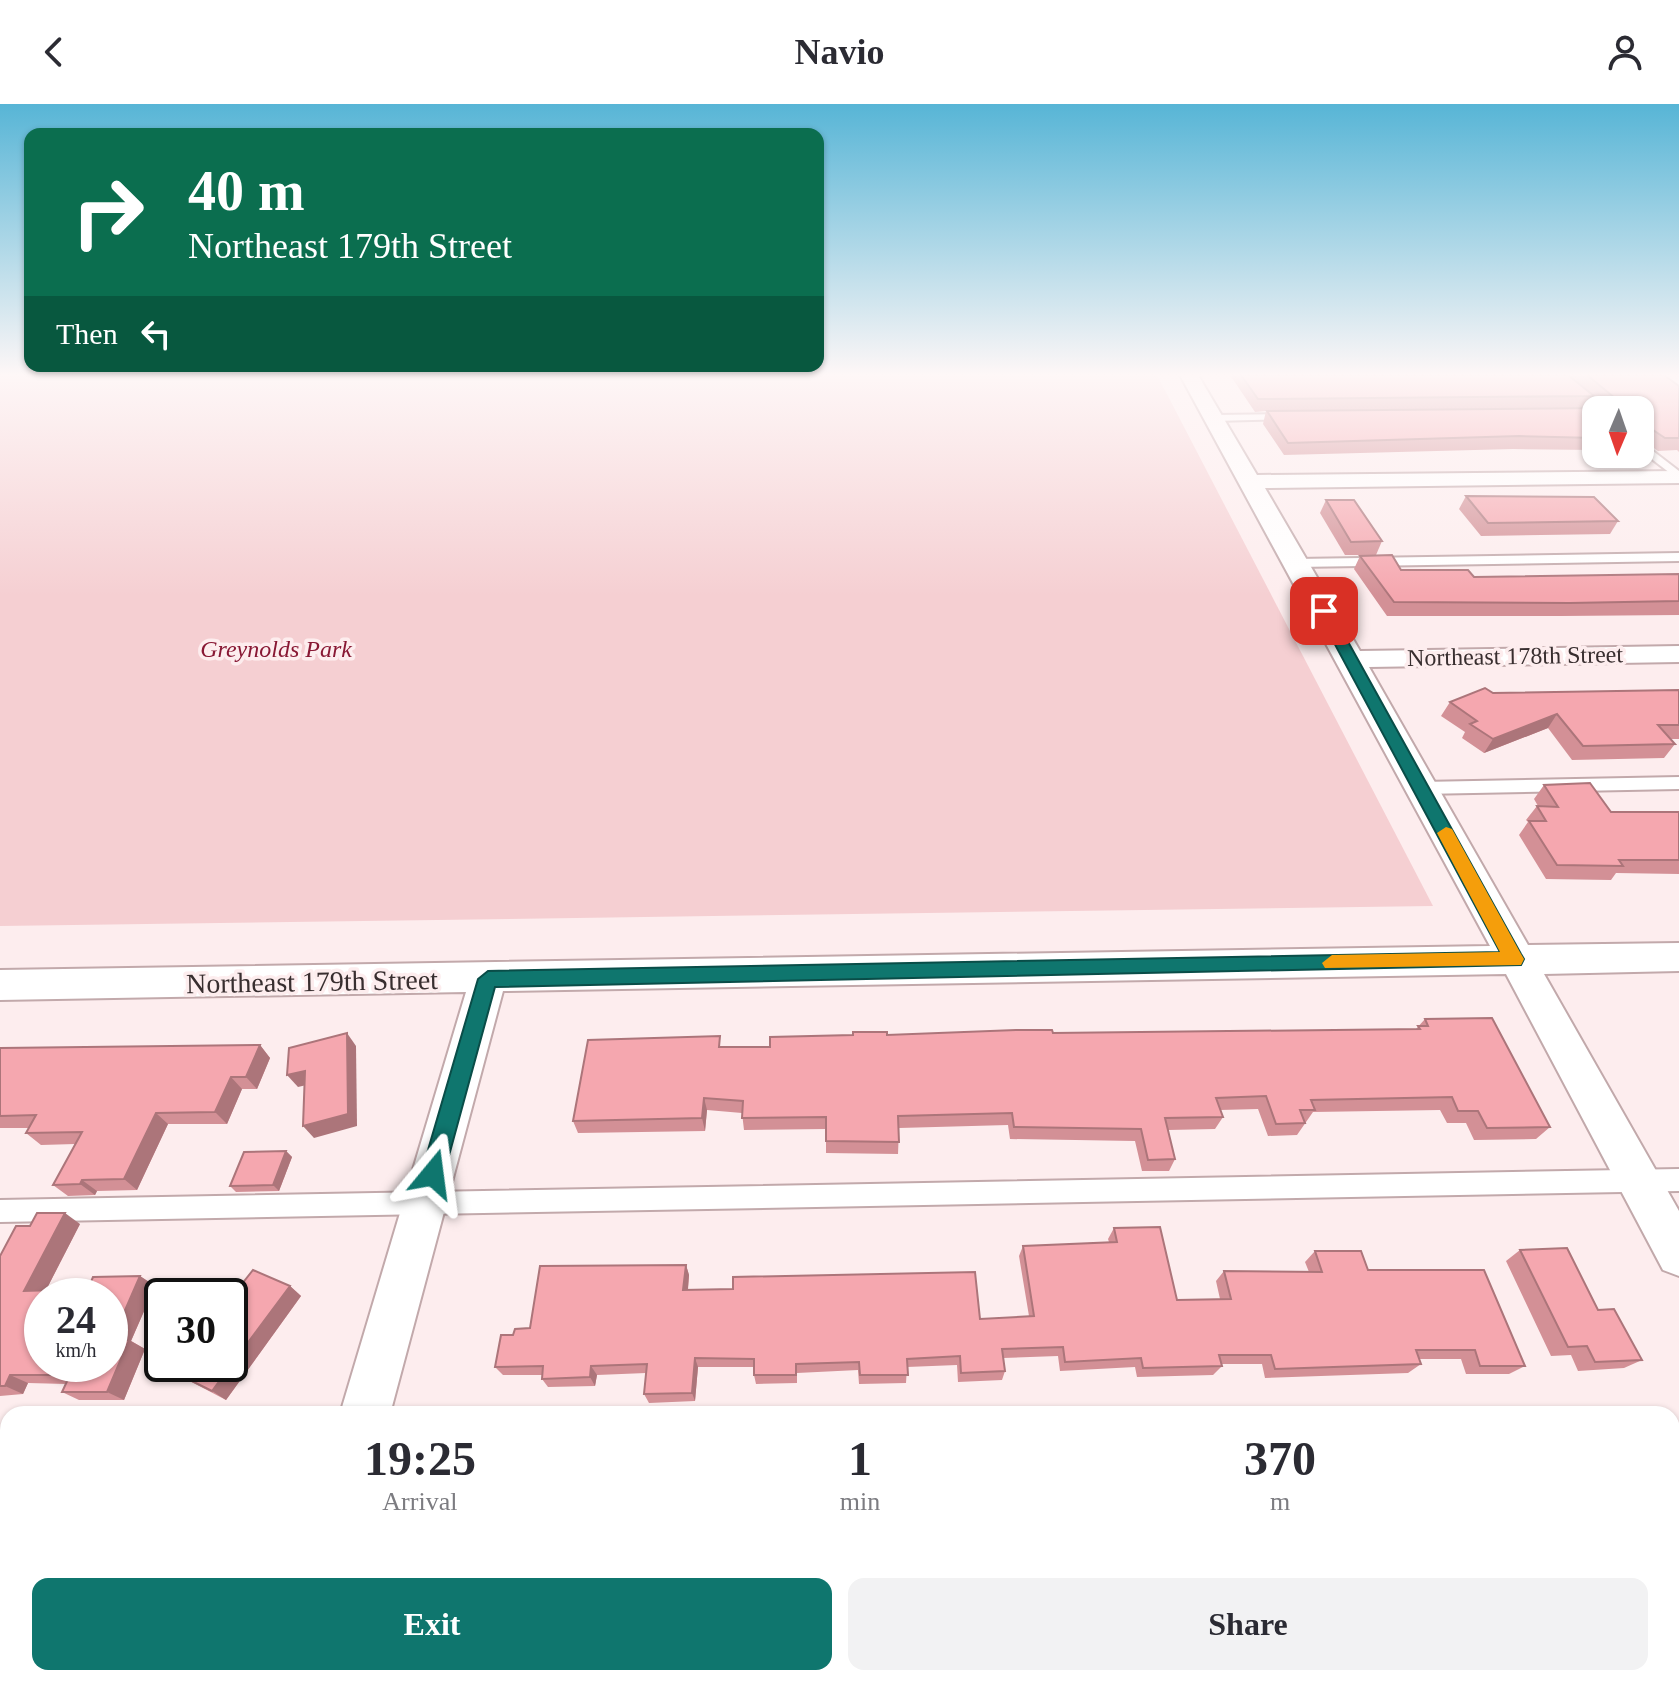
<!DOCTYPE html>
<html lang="en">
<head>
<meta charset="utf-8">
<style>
	body { margin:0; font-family:"Times New Roman",serif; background:#f2f2f3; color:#2b2b33; height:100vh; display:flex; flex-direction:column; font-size:30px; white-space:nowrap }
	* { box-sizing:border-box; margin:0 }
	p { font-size:26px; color:#7c7c81 }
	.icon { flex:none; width:44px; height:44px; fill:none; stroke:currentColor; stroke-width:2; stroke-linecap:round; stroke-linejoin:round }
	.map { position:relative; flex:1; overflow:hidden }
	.drawer { position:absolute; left:0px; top:1302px; width:1680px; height:280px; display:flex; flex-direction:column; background:#fff; border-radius:24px 24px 0 0; box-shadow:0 2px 6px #0004 }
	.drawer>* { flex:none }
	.banner { position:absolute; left:24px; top:24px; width:800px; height:244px; border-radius:16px; box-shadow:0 2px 6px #0004; background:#0b6e4f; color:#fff; overflow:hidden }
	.needle { width:52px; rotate:182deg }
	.fabs { position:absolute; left:1582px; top:292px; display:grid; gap:16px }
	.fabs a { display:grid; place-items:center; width:72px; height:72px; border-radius:16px; background:#fff; box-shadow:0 2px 6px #0004; font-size:40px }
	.speed { position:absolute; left:24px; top:1174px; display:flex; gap:16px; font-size:40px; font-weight:700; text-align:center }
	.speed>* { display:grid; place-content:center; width:104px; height:104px; border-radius:50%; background:#fff; box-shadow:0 2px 6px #0004; line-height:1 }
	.speed small { font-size:20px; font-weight:400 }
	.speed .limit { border:4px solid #111; border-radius:12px; background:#fff; color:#111 }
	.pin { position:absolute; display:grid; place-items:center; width:68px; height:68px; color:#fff; margin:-34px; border-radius:16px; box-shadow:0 4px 12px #0006 }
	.me { position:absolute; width:88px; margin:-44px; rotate:16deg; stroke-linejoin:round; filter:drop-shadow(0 0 6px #0008) }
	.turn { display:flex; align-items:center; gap:28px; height:168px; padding:0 32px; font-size:36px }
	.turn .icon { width:104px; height:104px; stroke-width:2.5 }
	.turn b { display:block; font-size:56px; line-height:68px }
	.then { display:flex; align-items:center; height:76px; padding:0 32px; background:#0003; gap:16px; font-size:30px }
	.eta { display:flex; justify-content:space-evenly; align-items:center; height:136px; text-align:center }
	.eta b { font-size:48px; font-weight:800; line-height:56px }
	.cta { display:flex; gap:16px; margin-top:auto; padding:16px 32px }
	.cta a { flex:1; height:92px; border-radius:16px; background:#0f766e; color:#fff; font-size:32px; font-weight:800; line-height:92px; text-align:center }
	.cta a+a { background:#f2f2f3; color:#2b2b33 }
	header { display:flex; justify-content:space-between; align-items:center; height:104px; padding:0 32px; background:#fff; font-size:36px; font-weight:800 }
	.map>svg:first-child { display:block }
	.green { fill:#f5cfd2 }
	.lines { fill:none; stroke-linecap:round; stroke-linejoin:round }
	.service-casing { stroke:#c2a9ab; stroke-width:4 }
	.minor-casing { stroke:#c2a9ab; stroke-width:4 }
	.service { fill:#fff; fill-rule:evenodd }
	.minor { fill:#fff; fill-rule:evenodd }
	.wall { fill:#d39096; fill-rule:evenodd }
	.shaded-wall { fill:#ac757a }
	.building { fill:#f5a7af; stroke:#ac757a; stroke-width:2; fill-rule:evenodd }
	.route { fill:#0f766e; stroke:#0a4d48; stroke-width:2 }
	.slow { fill:#f59e0b }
	.labels { text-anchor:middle; stroke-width:7; stroke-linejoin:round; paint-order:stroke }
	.far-park-label { font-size:24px; font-style:italic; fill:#881834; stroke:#fdedee }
	.far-street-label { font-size:24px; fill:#382e2f; stroke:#fdedee }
	.street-label { font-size:28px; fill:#382e2f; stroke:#fdedee }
</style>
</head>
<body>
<header><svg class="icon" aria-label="back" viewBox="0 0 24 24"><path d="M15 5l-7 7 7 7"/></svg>Navio<svg class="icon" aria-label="person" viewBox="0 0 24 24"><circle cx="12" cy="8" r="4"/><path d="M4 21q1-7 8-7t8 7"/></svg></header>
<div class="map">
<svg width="1679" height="1582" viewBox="0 0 1679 1582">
	<rect width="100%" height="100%" fill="#fdedee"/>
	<polygon class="green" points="0,271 1157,271 1433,802 0,822"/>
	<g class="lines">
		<g class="service-casing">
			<g id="service">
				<polygon points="1553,271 1563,271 1605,306 1596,308"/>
				<polygon points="1289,310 1293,311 1293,315 1214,317 1209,314 1214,311"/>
				<polygon points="1640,337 1679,367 1679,376 1640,346"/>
				<polygon points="1679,449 1679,457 1296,463 1290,459 1296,455"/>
				<polygon points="1679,673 1679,685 1421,690 1413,684 1421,678"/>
				<polygon points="1679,1065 1679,1087 0,1118 0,1096"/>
			</g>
		</g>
		<g class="minor-casing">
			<g id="minor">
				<polygon points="1180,271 1198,271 1257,371 1679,367 1679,379 1265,384 1360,547 1679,542 1679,558 1369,563 1528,841 1679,839 1679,867 1544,870 1679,1107 1679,1172 1663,1166 1506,870 503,887 390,1310 340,1310 466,888 0,896 0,866 1490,842"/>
				<polygon points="1679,1395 1679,1447 1672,1448 1672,1396"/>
				<polygon points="8,1419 8,1473 0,1474 0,1420"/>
				<polygon points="261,1574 319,1574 317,1582 259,1582"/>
			</g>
		</g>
		<use href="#service" class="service"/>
		<use href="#minor" class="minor"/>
	</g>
	<g class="wall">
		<path d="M1230,271H1664L1679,282V348L1677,346L1658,347L1644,337L1640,343V306H1596V346L1513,345L1284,351L1263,320L1266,307L1255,308ZM1593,293L1603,302L1602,304H1587Z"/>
		<polygon points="1466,392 1618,417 1610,430 1481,432 1459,405"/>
		<polygon points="1326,396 1382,437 1376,451 1345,451 1320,409"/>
		<polygon points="1360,452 1401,466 1474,473 1679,470 1679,511 1561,512 1387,512 1354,465"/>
		<polygon points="1679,586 1679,635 1671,635 1675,640 1664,654 1572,656 1548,624 1484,649 1462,634 1465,628 1441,612 1450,598 1493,589"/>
		<polygon points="1544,681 1611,708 1679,708 1679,770 1616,769 1611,776 1546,775 1519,731 1528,718 1526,716 1537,702 1538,702 1534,695"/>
		<polygon points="1425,915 1550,1023 1536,1035 1474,1036 1466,1019 1447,1019 1440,1006 1313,1008 1297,1031 1268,1032 1258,1005 1220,1006 1223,1013 1215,1025 1168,1026 1175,1055 1169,1067 1142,1067 1135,1037 1010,1035 1008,1021 899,1024 898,1050 826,1049 826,1025 744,1026 742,1009 707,1006 705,1027 578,1029 573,1017 722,943 770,943 887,931 1416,925"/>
		<polygon points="260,941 270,954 257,985 242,985 227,1020 168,1020 137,1086 97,1087 95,1091 68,1092 53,1081 75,1040 41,1041 26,1029 29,1024 0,1024 0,944"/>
		<polygon points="286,1047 292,1053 279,1087 236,1088 230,1082"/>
		<polygon points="80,1120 46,1186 88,1185 140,1172 155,1182 131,1237 145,1245 124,1296 79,1296 62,1288 66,1280 28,1279 23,1290 0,1292 0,1152"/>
		<polygon points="1114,1124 1177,1196 1220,1195 1216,1177 1224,1167 1309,1168 1305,1158 1315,1147 1368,1166 1525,1262 1509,1270 1466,1270 1461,1255 1419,1255 1421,1260 1408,1269 1265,1274 1262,1260 1221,1260 1222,1262 1213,1271 1137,1273 1135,1263 1060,1267 1058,1252 1003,1254 1005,1267 1002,1276 958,1278 957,1261 907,1263 906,1279 859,1280 858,1266 797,1269 797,1279 756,1280 754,1271 754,1263 698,1263 695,1297 649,1299 644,1290 646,1269 597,1271 595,1282 548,1283 542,1275 542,1271 503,1271 495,1263 513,1231 686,1161 689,1171 688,1186 980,1215 1029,1212 1019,1152 1023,1142 1109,1138 1108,1135"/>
		<polygon points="1520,1146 1598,1206 1642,1256 1624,1264 1578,1267 1571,1251 1551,1252 1506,1157"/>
		<polygon points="290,1182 301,1192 226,1296 159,1261"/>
	</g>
	<g class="shaded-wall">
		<polygon points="1557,610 1548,624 1484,649 1493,635"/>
		<polygon points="347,929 356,942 357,1022 314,1034 303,1022"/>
		<polygon points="260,941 270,954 257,985 246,973"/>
		<polygon points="305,967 315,979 298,983 287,971"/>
		<polygon points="231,973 242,985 227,1020 215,1008"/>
		<polygon points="704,994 707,1006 705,1027 702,1014"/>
		<polygon points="156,1009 168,1020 137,1086 124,1075"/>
		<polygon points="286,1047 292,1053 279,1087 273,1081"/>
		<polygon points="82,1076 97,1087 95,1091 80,1080"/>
		<polygon points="65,1109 80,1120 43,1192 24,1187"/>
		<polygon points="686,1161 689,1171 687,1195 683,1186"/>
		<polygon points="140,1172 155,1182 131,1237 145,1245 124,1296 107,1288 112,1236"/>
		<polygon points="290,1182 301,1192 226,1296 212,1287"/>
		<polygon points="695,1254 698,1263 695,1297 692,1289"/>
		<polygon points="591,1262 597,1271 595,1282 590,1273"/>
		<polygon points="10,1271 28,1279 23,1290 5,1282"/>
	</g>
	<g class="building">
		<polygon points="1241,271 1568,271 1594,292 1258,295"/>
		<polygon points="1587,271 1664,271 1679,282 1679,334 1665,334 1647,322 1645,334 1640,334 1640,306 1596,306 1596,334 1519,332 1288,339 1267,307 1603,304 1606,297 1615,294"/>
		<polygon points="1466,392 1594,393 1618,417 1488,419"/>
		<polygon points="1326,396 1354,396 1382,437 1351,438"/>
		<polygon points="1392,451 1401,466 1468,466 1474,473 1679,470 1679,497 1570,499 1394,498 1360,452"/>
		<polygon points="1485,584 1493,589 1679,586 1679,621 1658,621 1675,640 1583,642 1557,610 1493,635 1470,620 1477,617 1450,598"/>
		<polygon points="1590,679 1611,708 1679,708 1679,756 1619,756 1623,762 1557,761 1529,717 1546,717 1537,702 1558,703 1544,681"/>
		<polygon points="1492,914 1550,1023 1487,1024 1478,1007 1458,1007 1452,993 1311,996 1315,1006 1300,1006 1305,1019 1276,1020 1266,992 1216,994 1223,1013 1165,1014 1175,1055 1148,1056 1141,1025 1014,1023 1012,1009 898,1012 899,1038 826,1037 826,1013 742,1014 743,997 704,994 702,1014 573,1017 588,936 720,932 719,943 770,943 770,933 853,931 853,928 887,928 887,931 1016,926 1052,926 1053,929 1420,925 1418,922 1428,922 1425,915"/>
		<polygon points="347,929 348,1010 303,1022 305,967 287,971 289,944"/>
		<polygon points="260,941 246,973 231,973 215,1008 156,1009 124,1075 82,1076 80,1080 53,1081 82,1028 26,1029 36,1011 0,1012 0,944"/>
		<polygon points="286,1047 273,1081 230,1082 244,1048"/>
		<path d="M37,1109H65L24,1187L88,1185L93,1173L140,1172L112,1236H129L107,1288H62L70,1271H10L5,1282H0V1152L16,1122H30ZM42,1192H110V1260H42Z"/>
		<polygon points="1160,1123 1177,1196 1231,1195 1224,1167 1322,1168 1315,1147 1361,1147 1368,1166 1484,1166 1525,1262 1480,1262 1475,1246 1416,1246 1421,1260 1275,1265 1271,1251 1219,1251 1222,1262 1143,1264 1141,1254 1065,1258 1063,1243 1002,1245 1005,1267 961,1269 960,1252 907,1255 908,1271 860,1271 859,1258 796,1260 796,1271 754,1271 754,1255 695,1254 692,1289 644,1290 647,1260 591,1262 590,1273 542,1275 543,1262 495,1263 501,1231 513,1231 515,1225 530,1224 540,1162 686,1161 683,1186 733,1185 733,1173 975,1168 980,1215 1034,1212 1023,1142 1117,1138 1114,1124"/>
		<polygon points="1567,1144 1598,1206 1614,1205 1642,1256 1595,1258 1587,1242 1568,1243 1520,1146"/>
		<polygon points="253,1166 290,1182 212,1287 159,1261 162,1257 162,1260 230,1260 230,1195"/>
	</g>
	<linearGradient id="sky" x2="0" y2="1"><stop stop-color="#57b5d6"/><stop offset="0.55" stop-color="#fef7f7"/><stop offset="1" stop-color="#fef7f7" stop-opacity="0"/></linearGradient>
	<rect width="1679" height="492" fill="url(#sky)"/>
	<polygon class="route" points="1324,503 1331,507 1521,850 1524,855 1521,861 495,883 444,1070 441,1078 433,1081 425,1078 421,1070 478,875 488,867 1500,848 1317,507"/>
	<polygon class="slow" points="1446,723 1452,725 1521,850 1524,855 1521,861 1325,864 1322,859 1332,851 1500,848 1437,729"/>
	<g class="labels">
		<g class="far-park-label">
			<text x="276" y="553">Greynolds Park</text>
		</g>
		<g class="far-street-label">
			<text transform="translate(1515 552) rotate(-1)" y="8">Northeast 178th Street</text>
		</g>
		<g class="street-label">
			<text transform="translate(312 877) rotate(-1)" y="10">Northeast 179th Street</text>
		</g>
	</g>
</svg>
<div class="fabs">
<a><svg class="needle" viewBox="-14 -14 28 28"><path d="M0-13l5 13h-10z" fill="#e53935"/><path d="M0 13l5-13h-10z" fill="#7c7c81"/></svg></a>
</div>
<div class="speed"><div>24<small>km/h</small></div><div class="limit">30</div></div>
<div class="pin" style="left:1324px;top:507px;background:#d93025"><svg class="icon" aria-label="arrive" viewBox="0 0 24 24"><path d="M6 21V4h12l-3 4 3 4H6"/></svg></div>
<svg class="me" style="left:433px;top:1070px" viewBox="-20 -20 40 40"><path d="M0-17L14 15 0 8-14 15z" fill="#0f766e" stroke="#fff" stroke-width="4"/></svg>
<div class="banner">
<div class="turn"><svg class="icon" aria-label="right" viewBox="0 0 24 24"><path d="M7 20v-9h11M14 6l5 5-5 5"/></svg><div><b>40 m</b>Northeast 179th Street</div></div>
<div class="then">Then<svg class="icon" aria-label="left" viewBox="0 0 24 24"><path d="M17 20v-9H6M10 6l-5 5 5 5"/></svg></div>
</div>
<section class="drawer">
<div class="eta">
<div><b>19:25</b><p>Arrival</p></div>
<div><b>1</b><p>min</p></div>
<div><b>370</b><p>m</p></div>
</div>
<div class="cta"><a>Exit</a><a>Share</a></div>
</section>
</div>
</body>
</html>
